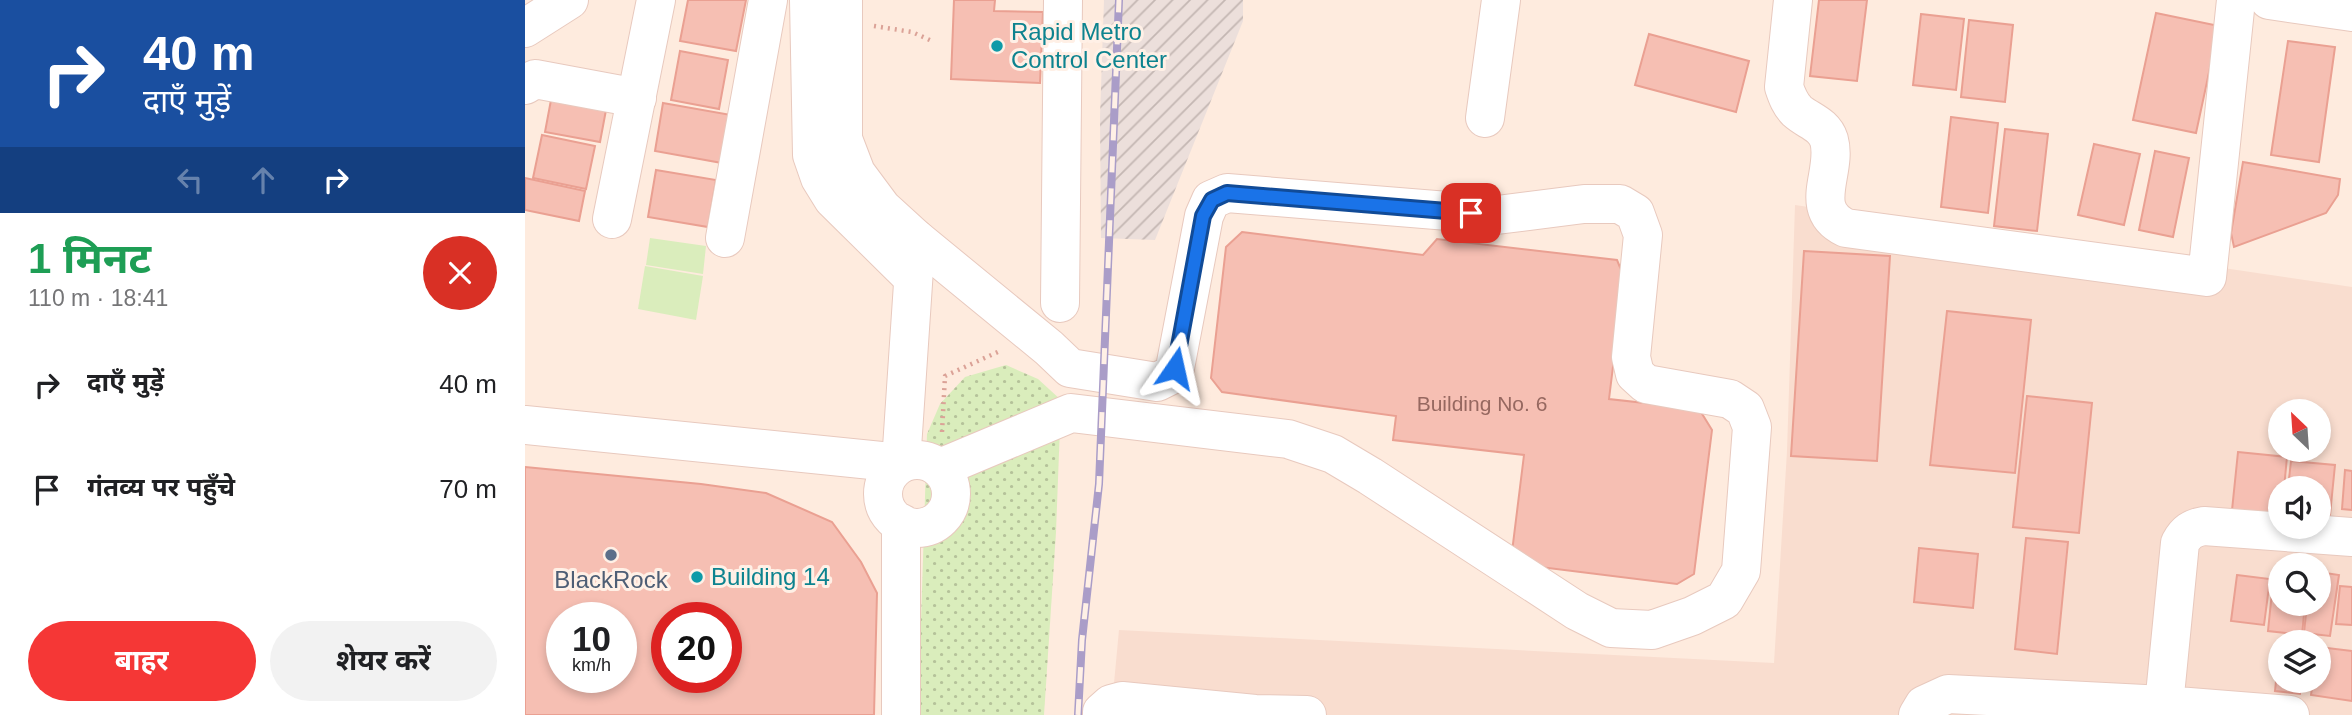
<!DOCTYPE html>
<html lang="hi">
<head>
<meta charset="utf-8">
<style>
	body { margin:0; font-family:Arial,"Noto Sans Devanagari",sans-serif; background:#f2f2f2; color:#202124; height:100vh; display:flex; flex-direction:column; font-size:26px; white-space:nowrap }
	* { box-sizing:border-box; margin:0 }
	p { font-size:23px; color:#757577 }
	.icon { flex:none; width:38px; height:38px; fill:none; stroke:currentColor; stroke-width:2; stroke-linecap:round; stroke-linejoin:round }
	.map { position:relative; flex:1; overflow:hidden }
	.drawer { display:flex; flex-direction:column; background:#fff; width:525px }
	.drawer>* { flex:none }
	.banner { background:#1a4fa0; color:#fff; overflow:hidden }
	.needle { width:46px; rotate:335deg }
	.fabs { position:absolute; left:1743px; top:399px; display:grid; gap:14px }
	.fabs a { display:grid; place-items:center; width:63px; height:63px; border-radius:50%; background:#fff; box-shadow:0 4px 10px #0003; font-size:35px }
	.speed { position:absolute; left:21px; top:602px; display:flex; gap:14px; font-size:35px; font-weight:700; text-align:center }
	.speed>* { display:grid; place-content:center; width:91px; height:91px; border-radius:50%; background:#fff; box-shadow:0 4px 10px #0003; line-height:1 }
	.speed small { font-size:18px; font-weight:400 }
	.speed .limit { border:10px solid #d22; background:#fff; color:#111 }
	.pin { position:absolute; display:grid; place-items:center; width:60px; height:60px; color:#fff; margin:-30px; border-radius:14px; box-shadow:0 4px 10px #0006 }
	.me { position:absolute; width:77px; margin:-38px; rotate:11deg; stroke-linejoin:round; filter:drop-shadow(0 0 5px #0008) }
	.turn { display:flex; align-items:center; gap:24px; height:147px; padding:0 28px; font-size:32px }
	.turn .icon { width:91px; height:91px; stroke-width:2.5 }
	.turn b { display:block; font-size:49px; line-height:60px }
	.lanes { display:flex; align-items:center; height:66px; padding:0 28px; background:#0003; justify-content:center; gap:35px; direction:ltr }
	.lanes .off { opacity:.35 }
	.round { display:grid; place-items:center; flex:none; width:74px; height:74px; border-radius:37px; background:#f2f2f2 }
	.summary { display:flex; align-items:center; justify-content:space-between; height:119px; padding:0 28px }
	h1 { font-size:42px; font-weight:700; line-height:52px; color:#1e9e55 }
	.button { display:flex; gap:14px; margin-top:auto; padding:14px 28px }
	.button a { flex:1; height:80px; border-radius:42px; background:#f53736; color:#fff; font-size:28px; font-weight:700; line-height:80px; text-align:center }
	.button a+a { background:#f2f2f2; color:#202124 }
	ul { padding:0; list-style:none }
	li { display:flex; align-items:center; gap:21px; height:105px; padding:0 28px }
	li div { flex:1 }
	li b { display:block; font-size:26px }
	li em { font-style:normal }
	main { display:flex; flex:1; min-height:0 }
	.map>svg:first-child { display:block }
	.residential { fill:#f9ddcf; fill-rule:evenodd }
	.industrial { fill:url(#industrial-furrows) }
	.park { fill:url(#park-dots) }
	.pitch { fill:#daedbc }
	.building { fill:#f6bfb3; stroke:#eaa092; stroke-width:2; fill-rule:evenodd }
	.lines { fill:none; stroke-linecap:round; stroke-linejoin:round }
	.minor-casing { stroke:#e8c9be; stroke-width:40 }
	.path { stroke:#dba297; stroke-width:4.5; stroke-dasharray:2 5; stroke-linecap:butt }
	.minor { stroke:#fff; stroke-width:38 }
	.rail-casing { stroke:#aa9dc8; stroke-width:8 }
	.rail { stroke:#fff0e6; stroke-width:5; stroke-dasharray:16; stroke-linecap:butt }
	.route-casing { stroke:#114b97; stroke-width:18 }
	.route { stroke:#1a73e8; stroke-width:12 }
	.culture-dot { fill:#0f9aa8; stroke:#fff0e6; stroke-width:2.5 }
	.service-dot { fill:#5c6f8a; stroke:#fff0e6; stroke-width:2.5 }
	.labels { text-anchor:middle; stroke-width:6; stroke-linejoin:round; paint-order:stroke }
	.number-label { font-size:21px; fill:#966860 }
	.culture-label { font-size:24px; fill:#0d838f; stroke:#fff0e6; text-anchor:start }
	.service-label { font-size:24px; fill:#4e5e75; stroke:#fff0e6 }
</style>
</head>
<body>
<main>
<section class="drawer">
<div class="banner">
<div class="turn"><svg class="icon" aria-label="right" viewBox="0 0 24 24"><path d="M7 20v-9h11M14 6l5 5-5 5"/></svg><div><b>40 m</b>दाएँ मुड़ें</div></div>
<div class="lanes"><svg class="icon off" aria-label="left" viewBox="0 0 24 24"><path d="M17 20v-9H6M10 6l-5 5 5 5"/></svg><svg class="icon off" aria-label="ahead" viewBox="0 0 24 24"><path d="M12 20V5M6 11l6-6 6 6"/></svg><svg class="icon" aria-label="right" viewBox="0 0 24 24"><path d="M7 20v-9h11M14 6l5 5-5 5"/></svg></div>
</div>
<div class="summary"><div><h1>1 मिनट</h1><p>110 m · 18:41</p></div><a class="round" style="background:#d93025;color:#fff"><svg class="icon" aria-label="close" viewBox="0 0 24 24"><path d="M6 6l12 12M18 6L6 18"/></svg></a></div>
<ul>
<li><svg class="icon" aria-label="right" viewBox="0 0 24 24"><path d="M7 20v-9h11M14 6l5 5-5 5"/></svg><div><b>दाएँ मुड़ें</b></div><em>40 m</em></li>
<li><svg class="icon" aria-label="arrive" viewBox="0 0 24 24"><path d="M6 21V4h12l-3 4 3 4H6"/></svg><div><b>गंतव्य पर पहुँचे</b></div><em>70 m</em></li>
</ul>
<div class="button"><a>बाहर</a><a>शेयर करें</a></div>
</section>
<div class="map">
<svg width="1827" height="715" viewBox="0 0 1827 715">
	<defs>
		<pattern id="industrial-furrows" width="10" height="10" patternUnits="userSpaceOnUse" patternTransform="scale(1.75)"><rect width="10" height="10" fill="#ecdfdb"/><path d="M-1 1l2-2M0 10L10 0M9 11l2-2" fill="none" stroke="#c4b7b3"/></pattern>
		<pattern id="park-dots" width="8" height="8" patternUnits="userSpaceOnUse" patternTransform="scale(1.75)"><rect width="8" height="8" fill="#daedbc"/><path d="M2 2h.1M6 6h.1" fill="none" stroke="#b5c29a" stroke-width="1.8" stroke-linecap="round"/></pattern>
	</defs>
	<rect width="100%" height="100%" fill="#feebde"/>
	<path class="residential" d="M1270,205L1827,287V715H586L594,630L1249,663L1262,451ZM1755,411H1794V450H1755ZM1755,488H1794V527H1755ZM1755,565H1794V604H1755ZM1755,642H1794V681H1755Z"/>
	<polygon class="industrial" points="579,0 718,0 718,21 630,240 576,238 575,117"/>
	<polygon class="park" points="481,365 513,379 536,400 531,532 519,715 393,715 402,434 415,404 440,377"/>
	<g class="pitch">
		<polygon points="125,238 181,246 178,274 121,265"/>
		<polygon points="120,266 178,276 171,320 113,309"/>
	</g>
	<g class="building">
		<polygon points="163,0 221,0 211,51 155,41"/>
		<polygon points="429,0 470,0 469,11 518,12 515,83 426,79"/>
		<polygon points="1294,0 1342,0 1332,81 1285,76"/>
		<polygon points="1631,13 1694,26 1671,133 1608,120"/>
		<polygon points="1396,14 1439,19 1431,90 1388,85"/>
		<polygon points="1444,20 1488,25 1480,102 1436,97"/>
		<polygon points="1124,34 1224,61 1211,112 1110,85"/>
		<polygon points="1763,41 1810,47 1794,162 1746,155"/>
		<polygon points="155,51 203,60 194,109 146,100"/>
		<polygon points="26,100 81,110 75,142 20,132"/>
		<polygon points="138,103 206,115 197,163 130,151"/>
		<polygon points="1426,117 1473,123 1463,213 1416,207"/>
		<polygon points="1480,129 1523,134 1512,231 1469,226"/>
		<polygon points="17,135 70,146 61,189 8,178"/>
		<polygon points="1569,144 1615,154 1599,225 1553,215"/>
		<polygon points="1630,151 1664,158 1648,237 1614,230"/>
		<polygon points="1718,162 1815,179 1813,195 1801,213 1709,247 1706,233"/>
		<polygon points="131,170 191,180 183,227 123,217"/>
		<polygon points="0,178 60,191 54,221 0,210"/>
		<polygon points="717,232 898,255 912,239 1092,260 1099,277 1084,399 1174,409 1187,430 1169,574 1152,584 999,565 987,552 999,455 868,440 871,416 697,392 686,378 701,247"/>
		<polygon points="1279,251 1365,256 1352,461 1266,456"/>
		<polygon points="1422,311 1506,320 1490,473 1405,465"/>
		<polygon points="1502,396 1567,403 1554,533 1488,527"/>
		<polygon points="1713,452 1762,457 1759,488 1755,488 1755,525 1706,520"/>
		<polygon points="1766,461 1810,465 1805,515 1794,514 1794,488 1763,488"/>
		<path d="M0,467L176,484L241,493L307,522L336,562L352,593L349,715H0ZM37,618H96V677H37ZM142,618H201V677H142Z"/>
		<polygon points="1820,470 1827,471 1827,510 1817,509"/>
		<polygon points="1501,538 1543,542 1532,654 1490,649"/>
		<polygon points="1394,548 1453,554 1448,608 1389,602"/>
		<polygon points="1794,572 1814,575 1805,636 1779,633 1782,604 1794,604"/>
		<polygon points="1712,575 1745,579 1739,625 1706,621"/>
		<polygon points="1748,582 1755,583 1755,604 1780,604 1777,635 1743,631"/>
		<polygon points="1815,586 1827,587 1827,625 1811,624"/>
		<polygon points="1755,642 1758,642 1755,642 1755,681 1776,681 1775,694 1750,691"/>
		<polygon points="1794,647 1827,651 1827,701 1786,695 1788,681 1794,681"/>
	</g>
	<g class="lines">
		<g class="minor-casing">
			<g id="minor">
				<polyline points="284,0 287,155 295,178 308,199 387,277"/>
				<polyline points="318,0 318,139 331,173 357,208 391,239 524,348 545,368 632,382 646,375 650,368 679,216 686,200 702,193 972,215 1059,204 1095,204 1110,213 1118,235 1106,357 1110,374 1121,384 1205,399 1220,409 1227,427 1216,571 1199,600 1167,616 1127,630 1086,628 1052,611 845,476 808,454 763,439 546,413 415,468"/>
				<path d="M1268,0L1259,87C1262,96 1265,104 1272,111C1283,121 1299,124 1304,140C1313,172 1281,209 1321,228L1682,277L1711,0"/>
				<polyline points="1744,0 1827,12"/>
				<polyline points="0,28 44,0"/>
				<polyline points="0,85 10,79 112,98"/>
				<polyline points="960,118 976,0"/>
				<polyline points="87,219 131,0"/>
				<polyline points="200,238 243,0"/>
				<polyline points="535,303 538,0"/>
				<polyline points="0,425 376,463 391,239"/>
				<circle cx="392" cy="494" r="34"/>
				<polyline points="376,523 376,715"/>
				<polyline points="577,715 577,712 586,704 597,701 730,714 782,715"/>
				<polyline points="1393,715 1399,705 1423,694 1639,705"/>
				<path d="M1765,715L1639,705L1655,543C1661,532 1667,528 1679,526L1827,537"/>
			</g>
		</g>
		<g class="path">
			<polyline points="349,26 387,32 407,41"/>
			<polyline points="417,432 420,376 475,351"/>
		</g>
		<use href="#minor" class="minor"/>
		<g class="rail-casing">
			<polyline id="rail" points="553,715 557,640 574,484 594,0"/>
		</g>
		<use href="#rail" class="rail"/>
	</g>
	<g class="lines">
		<g class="route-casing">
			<polyline id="route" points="650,368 678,216 687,200 702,193 946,213"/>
		</g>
		<use href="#route" class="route"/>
	</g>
	<g class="culture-dot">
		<circle cx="472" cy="46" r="7"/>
		<circle cx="172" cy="577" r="7"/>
	</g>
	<circle class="service-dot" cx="86" cy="555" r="7"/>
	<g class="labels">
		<g class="number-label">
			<text x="957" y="411">Building No. 6</text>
		</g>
		<g class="culture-label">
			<text x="486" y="40">Rapid Metro<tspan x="486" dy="28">Control Center</tspan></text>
			<text x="186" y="585">Building 14</text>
		</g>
		<g class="service-label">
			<text x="86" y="588">BlackRock</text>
		</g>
	</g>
</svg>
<div class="fabs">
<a><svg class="needle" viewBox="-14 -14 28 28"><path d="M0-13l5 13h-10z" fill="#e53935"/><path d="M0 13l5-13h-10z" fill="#757577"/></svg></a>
<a><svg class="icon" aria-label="sound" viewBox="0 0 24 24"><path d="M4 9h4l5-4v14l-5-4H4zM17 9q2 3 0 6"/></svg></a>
<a><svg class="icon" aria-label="search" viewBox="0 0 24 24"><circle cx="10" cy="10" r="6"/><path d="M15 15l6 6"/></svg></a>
<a><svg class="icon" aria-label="layers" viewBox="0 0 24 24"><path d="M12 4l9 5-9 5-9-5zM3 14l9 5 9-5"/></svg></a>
</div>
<div class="speed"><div>10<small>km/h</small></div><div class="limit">20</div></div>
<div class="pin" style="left:946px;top:213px;background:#d93025"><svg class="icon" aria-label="arrive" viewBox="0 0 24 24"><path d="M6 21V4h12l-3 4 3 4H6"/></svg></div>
<svg class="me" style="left:650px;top:368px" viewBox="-20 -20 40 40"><path d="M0-17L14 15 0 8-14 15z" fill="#1a73e8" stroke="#fff" stroke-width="4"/></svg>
</div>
</main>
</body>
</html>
